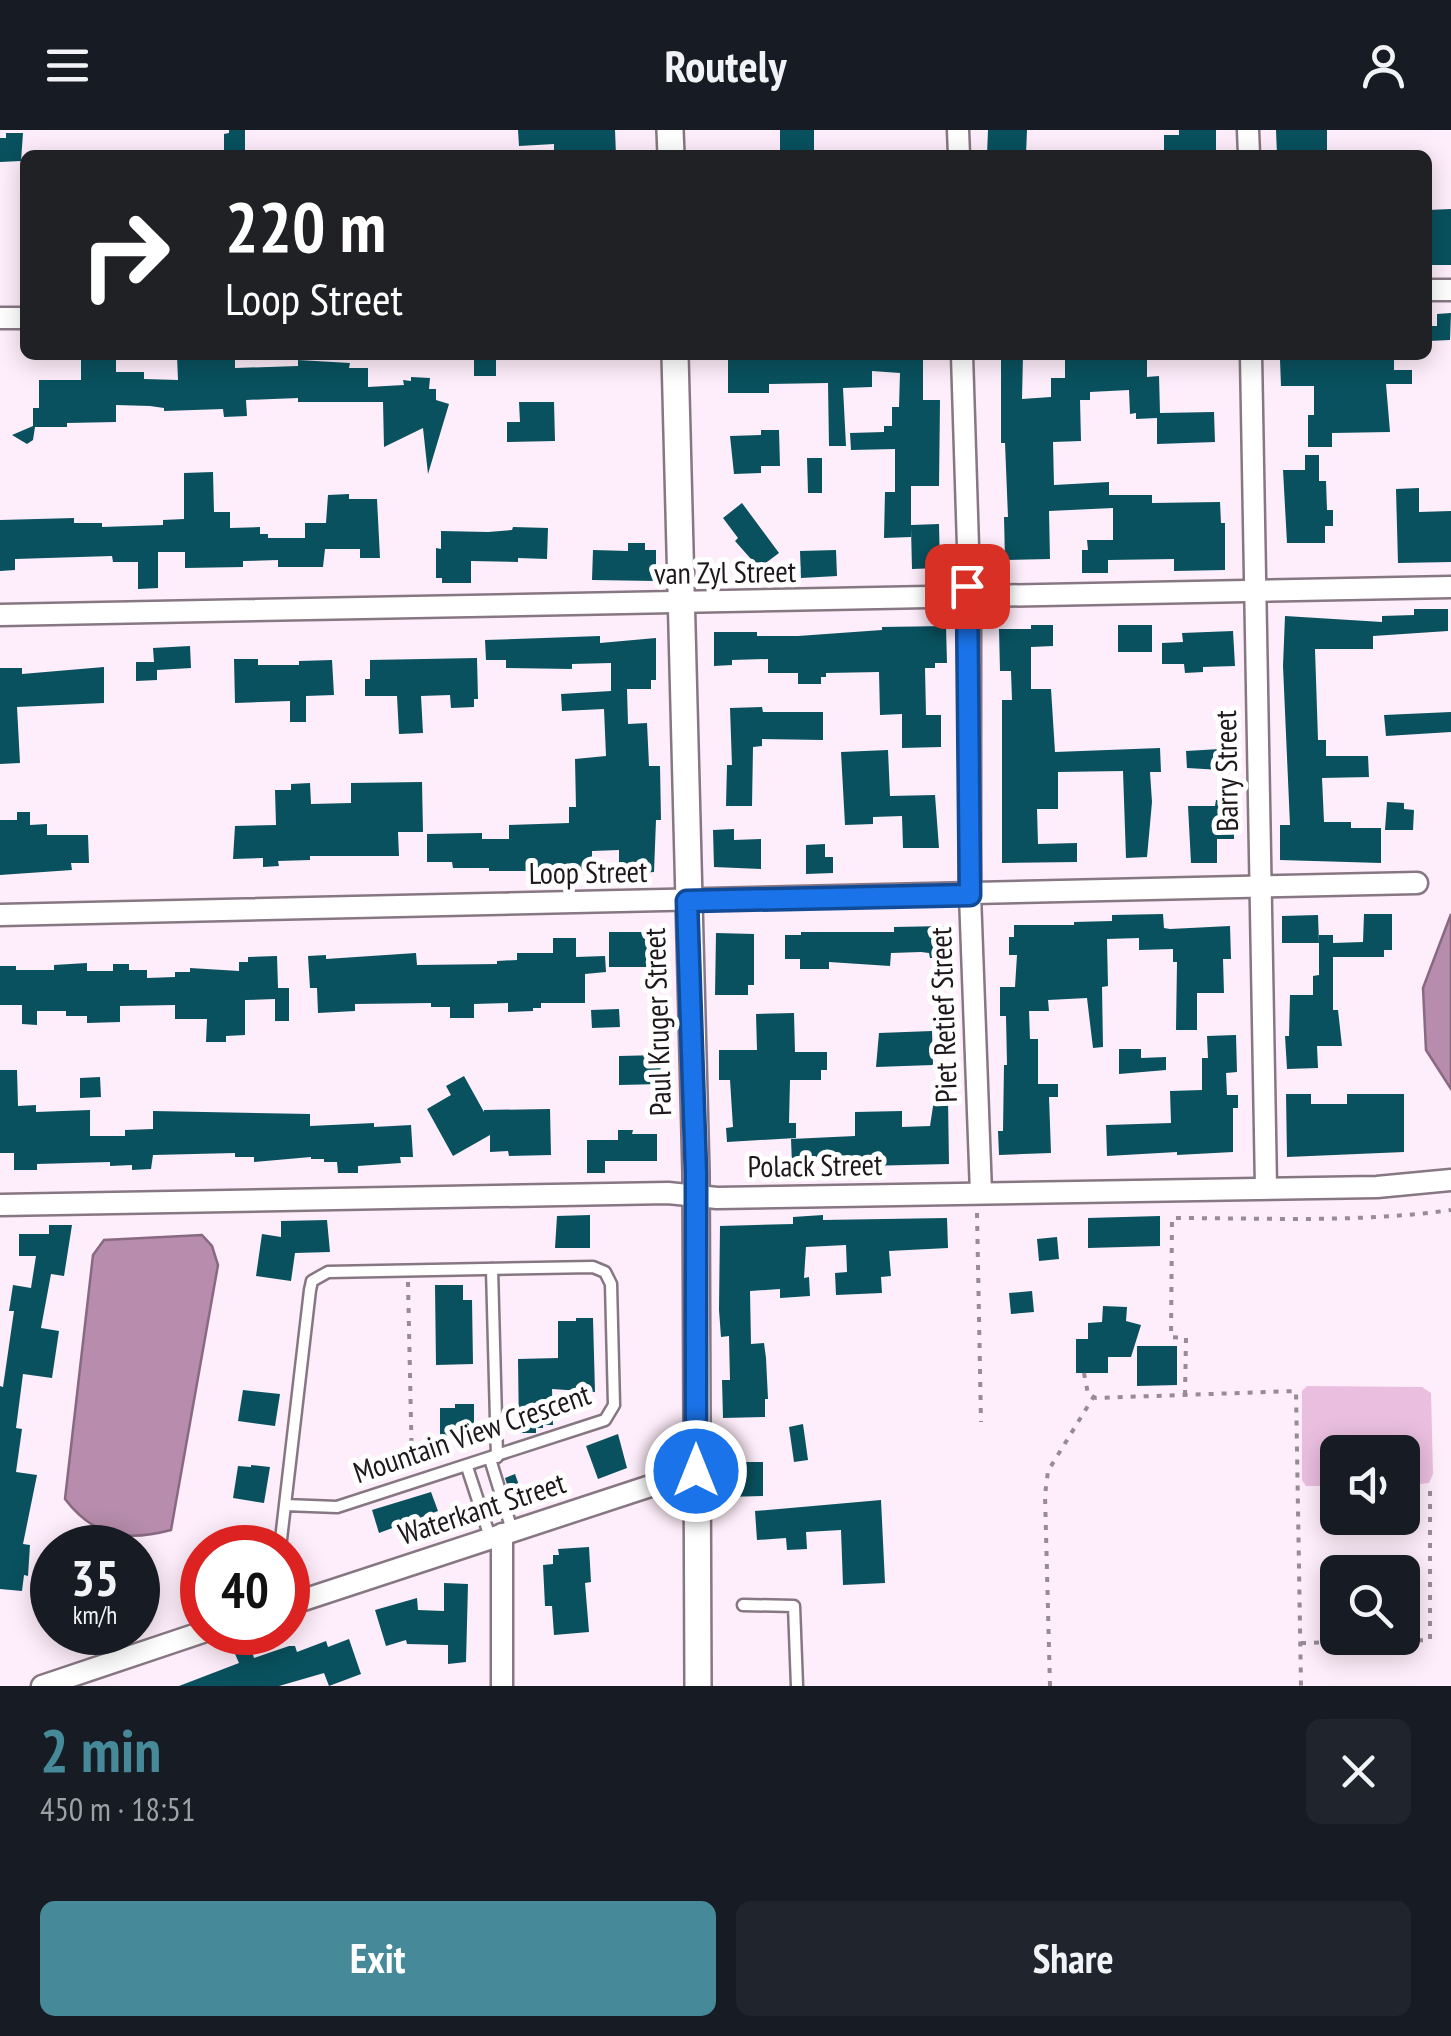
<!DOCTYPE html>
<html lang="en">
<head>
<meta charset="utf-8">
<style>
	body { margin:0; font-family:"PT Sans Narrow",sans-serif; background:#20242c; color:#f1f3f6; height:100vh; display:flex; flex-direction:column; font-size:38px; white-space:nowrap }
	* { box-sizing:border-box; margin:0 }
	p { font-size:32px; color:#9ea1a6 }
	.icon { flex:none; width:55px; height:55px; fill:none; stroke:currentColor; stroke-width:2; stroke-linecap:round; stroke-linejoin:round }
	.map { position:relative; height:1556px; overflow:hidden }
	.panel { display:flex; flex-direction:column; background:#171b24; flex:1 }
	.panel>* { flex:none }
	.top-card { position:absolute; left:20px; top:20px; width:1412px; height:210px; border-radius:15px; box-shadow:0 5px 25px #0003; background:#202124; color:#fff; overflow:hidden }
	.tools { position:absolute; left:1320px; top:1305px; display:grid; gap:20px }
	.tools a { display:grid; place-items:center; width:100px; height:100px; border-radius:15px; background:#171b24; box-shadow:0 5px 25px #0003; font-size:50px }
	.speed { position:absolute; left:30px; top:1395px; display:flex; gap:20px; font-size:50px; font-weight:700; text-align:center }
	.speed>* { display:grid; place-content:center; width:130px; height:130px; border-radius:50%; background:#171b24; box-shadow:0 5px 25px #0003; line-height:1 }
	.speed small { font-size:25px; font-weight:400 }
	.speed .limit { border:15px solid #d22; background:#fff; color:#111 }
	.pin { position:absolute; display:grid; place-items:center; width:85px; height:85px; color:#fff; margin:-42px; border-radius:20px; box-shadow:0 5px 15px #0006 }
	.me { position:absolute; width:110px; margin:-55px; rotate:0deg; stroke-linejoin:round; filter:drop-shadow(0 0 8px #0008) }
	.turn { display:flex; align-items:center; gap:35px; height:210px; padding:0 40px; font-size:45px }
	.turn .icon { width:130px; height:130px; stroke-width:2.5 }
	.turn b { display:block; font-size:70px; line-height:85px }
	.round { display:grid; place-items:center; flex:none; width:105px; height:105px; border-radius:15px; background:#20242c }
	.headline { display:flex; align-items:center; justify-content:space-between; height:170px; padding:0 40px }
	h1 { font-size:60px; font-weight:800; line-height:75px; color:#468998 }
	.cta { display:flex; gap:20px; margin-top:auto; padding:20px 40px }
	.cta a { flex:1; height:115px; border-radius:15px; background:#468998; color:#fff; font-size:40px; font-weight:800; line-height:115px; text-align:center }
	.cta a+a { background:#20242c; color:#f1f3f6 }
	header { display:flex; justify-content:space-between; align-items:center; height:130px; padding:0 40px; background:#171b24; font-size:45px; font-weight:800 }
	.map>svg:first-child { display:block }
	.green { fill:#eabedf }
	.water { fill:#b78cac; stroke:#896981; stroke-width:2.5 }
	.building { fill:#09515e }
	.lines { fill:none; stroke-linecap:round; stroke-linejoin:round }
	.service-casing { stroke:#867782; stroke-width:15 }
	.minor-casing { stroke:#867782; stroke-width:25 }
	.tertiary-casing { stroke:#867782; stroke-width:30 }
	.path { stroke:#978b94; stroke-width:4; stroke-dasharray:5 8; stroke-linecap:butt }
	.service { stroke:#fff; stroke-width:10 }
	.minor { stroke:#fff; stroke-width:20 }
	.tertiary { stroke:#fff; stroke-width:25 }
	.route-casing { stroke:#114b97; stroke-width:25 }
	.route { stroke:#1a73e8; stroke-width:18 }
	.labels { text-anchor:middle; stroke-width:10; stroke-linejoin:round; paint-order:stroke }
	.street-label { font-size:30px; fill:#1e181c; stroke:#fff }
</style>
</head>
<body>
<header><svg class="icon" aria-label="menu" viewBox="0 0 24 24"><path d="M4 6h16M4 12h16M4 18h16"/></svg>Routely<svg class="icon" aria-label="person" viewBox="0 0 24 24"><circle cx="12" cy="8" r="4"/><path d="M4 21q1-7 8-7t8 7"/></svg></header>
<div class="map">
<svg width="1451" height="1556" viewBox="0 0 1451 1556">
	<rect width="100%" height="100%" fill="#feedfa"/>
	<polygon class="green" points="1307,1256 1422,1257 1431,1263 1433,1344 1429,1353 1403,1356 1402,1322 1338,1322 1337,1356 1306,1356 1302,1350 1302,1261"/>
	<g class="water">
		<polygon points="1451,784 1451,959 1426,920 1423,858"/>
		<path d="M202,1105L212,1116L218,1135L171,1400C126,1412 94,1407 65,1369L93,1125L104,1110Z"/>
	</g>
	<g class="building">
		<polygon points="229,0 245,0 245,25 224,25 224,4 229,3"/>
		<polygon points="518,0 615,0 616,25 554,25 554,14 519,16"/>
		<rect x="780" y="0" width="34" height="25"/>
		<polygon points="988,0 1027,0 1026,25 987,25"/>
		<polygon points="1179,0 1216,0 1216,25 1164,24 1164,5 1179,5"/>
		<polygon points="1276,0 1327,0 1327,25 1277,25"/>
		<polygon points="6,3 23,3 21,31 0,32 0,8 6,8"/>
		<polygon points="1451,79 1451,135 1428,135 1428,80"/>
		<polygon points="1451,183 1450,210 1428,211 1428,196 1437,196 1437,184"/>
		<polygon points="177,225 197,225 197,229 235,227 235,238 298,236 298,230 350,233 349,238 368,238 368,257 404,255 403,250 411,251 411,247 430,248 429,259 436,259 436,270 449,274 428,344 423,298 384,317 383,272 298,272 298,268 246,270 247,286 224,287 223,279 164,281 164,278 150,276 116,275 116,292 67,293 67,297 35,297 33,310 27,314 12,305 33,296 33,278 39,278 39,250 81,250 81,230 116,230 116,242 144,242 144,249 178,250"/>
		<rect x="474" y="225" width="22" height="21"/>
		<polygon points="728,225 923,225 923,270 940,270 939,356 911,356 911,395 939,394 940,438 912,439 911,398 911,407 884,408 885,362 895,362 895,319 851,320 850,303 884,302 884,296 892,296 892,277 899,277 900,243 872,241 872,257 843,258 846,316 829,316 828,253 769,254 769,263 728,263"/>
		<polygon points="1001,225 1023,225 1022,269 1051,267 1051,248 1065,248 1065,225 1147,226 1147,247 1159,246 1160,283 1214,282 1215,312 1157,314 1157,288 1136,289 1136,283 1130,284 1129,260 1090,262 1090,270 1080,270 1081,311 1053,312 1054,355 1109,352 1109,365 1152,365 1152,373 1220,372 1221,393 1225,393 1225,440 1174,441 1174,429 1108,430 1108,443 1082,443 1082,420 1088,420 1087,410 1113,410 1113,378 1049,381 1050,429 1005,430 1004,387 1008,387 1005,313 1001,313"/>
		<polygon points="1292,225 1394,225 1394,240 1412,240 1412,254 1386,254 1390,302 1332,303 1332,317 1308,317 1308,285 1314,285 1314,256 1281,256 1280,230 1292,229"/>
		<polygon points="519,272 554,272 555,311 507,312 507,292 520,292"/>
		<polygon points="761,300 779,300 780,336 761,336 761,343 734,344 730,306 761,305"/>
		<polygon points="1305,325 1319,325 1319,351 1326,351 1327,380 1333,380 1333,396 1325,396 1325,413 1287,413 1283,340 1305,340"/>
		<polygon points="807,328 822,328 822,363 808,363"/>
		<polygon points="213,342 214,382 230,382 230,398 260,397 260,404 268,404 268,408 305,408 305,393 326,393 328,365 349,364 349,369 377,369 380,428 360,428 360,419 325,419 323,437 278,437 278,430 243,431 243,437 185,438 185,422 158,422 158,458 138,459 138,432 113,432 112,426 15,429 15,440 0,441 0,390 74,388 74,393 102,393 102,397 163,395 163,390 184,389 184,343"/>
		<polygon points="1419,358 1419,382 1451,381 1451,432 1398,433 1396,359"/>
		<polygon points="742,373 779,423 759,438 735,411 738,408 723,388"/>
		<polygon points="513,397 548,398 547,429 518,428 518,432 471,431 471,453 442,453 442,448 436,448 436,418 441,419 441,401 488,402 512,400"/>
		<polygon points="628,413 645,413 645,420 656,420 656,451 592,450 593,420 628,421"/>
		<polygon points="836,420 837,446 801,448 800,421"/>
		<polygon points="1414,479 1448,479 1448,501 1373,506 1373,519 1315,519 1318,610 1326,610 1326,626 1368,626 1369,647 1322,648 1324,692 1351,692 1351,698 1381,698 1381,733 1280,730 1280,695 1290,695 1283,536 1285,486 1382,492 1382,486 1414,485"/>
		<polygon points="1031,495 1053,495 1053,516 1031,517 1031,559 1051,559 1055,622 1160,618 1161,642 1150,642 1152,672 1147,727 1126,728 1123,641 1058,642 1058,679 1037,679 1038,714 1077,713 1077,732 1002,733 1002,570 1012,570 1011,541 1000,541 999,499 1031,499"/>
		<rect x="1118" y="495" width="34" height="27"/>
		<polygon points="946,496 947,533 935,533 935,538 925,538 926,585 941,585 941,617 902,618 902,584 880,585 879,542 826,543 826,547 821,547 821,554 798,554 798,543 768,543 768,529 732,530 732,535 714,536 714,502 757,502 757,506 798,506 882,500 882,497"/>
		<polygon points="1233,501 1235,536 1203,537 1203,542 1185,543 1184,534 1162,534 1162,513 1183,512 1182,503"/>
		<polygon points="600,506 600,513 656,508 656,550 651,550 651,559 627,559 628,594 647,593 649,636 660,636 661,690 656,690 654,742 619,744 619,720 592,721 592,741 489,741 489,738 453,738 452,732 427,732 427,704 482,703 482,709 509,709 509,695 569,693 569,677 576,677 575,629 606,626 604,579 562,581 561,564 611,561 611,533 572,534 572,539 506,538 506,530 486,530 485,510"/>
		<polygon points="190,516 191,538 157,540 157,550 136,551 136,532 154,532 153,518"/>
		<polygon points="477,528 478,569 474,569 474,577 451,578 450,565 421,566 423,603 399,604 397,566 365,566 365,549 370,549 370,530"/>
		<polygon points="234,529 258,529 258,535 299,535 299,531 332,530 334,565 306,566 306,592 290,592 290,571 235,573"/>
		<polygon points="104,537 104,573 17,577 20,633 0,634 0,538 22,538 22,544"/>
		<polygon points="762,577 763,582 823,582 823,610 762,609 762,616 753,617 752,676 726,676 727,635 732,635 730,578"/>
		<polygon points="1451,582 1451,602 1386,606 1384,585"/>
		<polygon points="1220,619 1221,640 1187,638 1186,621"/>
		<polygon points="888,620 890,666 935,665 939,718 903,718 902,686 873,687 873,694 845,695 841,622"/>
		<polygon points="422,652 423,702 398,702 399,726 310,726 310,730 278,731 279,736 263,737 263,728 233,729 235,696 276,695 275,660 291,660 291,654 310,653 311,674 351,673 351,653"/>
		<polygon points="1216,670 1234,670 1234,709 1217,709 1217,733 1191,733 1188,676 1215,676"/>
		<polygon points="1387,672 1404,673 1404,679 1414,680 1413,700 1385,700"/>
		<polygon points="17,682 30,682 30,695 47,694 47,705 88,705 89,733 71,733 72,740 0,745 0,690 17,690"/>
		<polygon points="734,699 734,710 761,709 761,739 714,737 713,700"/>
		<polygon points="825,714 825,727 833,727 833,743 806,744 806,715"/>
		<polygon points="1163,784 1164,798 1170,799 1230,796 1231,829 1223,829 1224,863 1197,863 1197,900 1176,900 1177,832 1173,832 1173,819 1139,820 1139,808 1107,809 1108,856 1102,857 1103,917 1093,918 1087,868 1048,870 1049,881 1029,881 1030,909 1038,909 1038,954 1058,954 1058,967 1049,967 1051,1023 999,1025 998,1001 1003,1001 1004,935 1007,935 1006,886 1000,886 1000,857 1015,857 1017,825 1009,825 1009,807 1014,807 1014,795 1074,795 1074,792 1112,791 1112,785"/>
		<polygon points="1364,784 1392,784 1392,820 1384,820 1384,827 1333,827 1333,880 1338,880 1342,916 1317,916 1318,938 1287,939 1285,906 1289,906 1290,865 1313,865 1313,846 1319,845 1319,805 1333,805 1333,813 1363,812"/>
		<polygon points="1318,785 1319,813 1282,813 1282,786"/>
		<polygon points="945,796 945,828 930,828 929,823 921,822 891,823 890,836 829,832 829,839 800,839 800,829 785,829 785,805 801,805 801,802 894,802 894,797"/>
		<polygon points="609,802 663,802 663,817 657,817 657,837 609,837"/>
		<polygon points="716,803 754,804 754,855 748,855 748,865 715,865"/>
		<polygon points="553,808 576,808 576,827 605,826 606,842 585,844 585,873 541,873 541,878 533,878 533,881 508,882 508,873 474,874 474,888 450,888 450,877 431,877 431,873 355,874 355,881 318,883 317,858 310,858 308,826 326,825 326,829 416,823 417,835 497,834 497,831 517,830 517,823 553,823"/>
		<polygon points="277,826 278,858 289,858 289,891 275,891 275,869 245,870 245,905 226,906 226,912 206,912 207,889 175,889 175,875 120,876 120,892 87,893 87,886 66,886 66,881 37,881 37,895 22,894 22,875 0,875 0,836 16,836 16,840 54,840 54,835 87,833 87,841 113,841 113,834 129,834 129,840 147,840 147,848 175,847 175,842 190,842 190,838 239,841 239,832 248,832 248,827"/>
		<polygon points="619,879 620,897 592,898 591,880"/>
		<polygon points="794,883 795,922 827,922 827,940 821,940 821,950 790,950 789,993 796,993 796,1008 727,1012 726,998 733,997 730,950 719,950 719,920 757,920 756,884"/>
		<polygon points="932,901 933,935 876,937 879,903"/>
		<polygon points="1236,905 1237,942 1226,943 1227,965 1238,965 1238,978 1233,978 1233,1022 1177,1025 1177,1022 1107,1026 1106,995 1171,993 1170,961 1202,960 1202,928 1208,928 1207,906"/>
		<polygon points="1119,919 1141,919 1141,928 1166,927 1166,940 1119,944"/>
		<polygon points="660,925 661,954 619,955 619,926"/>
		<polygon points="0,940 17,940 18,976 36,975 36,982 90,980 90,1006 125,1006 125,1000 153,999 153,981 310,984 310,996 374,993 374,997 411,995 413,1027 400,1027 401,1033 358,1036 358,1043 338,1043 337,1032 324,1032 324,1029 311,1029 311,1027 254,1032 254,1027 235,1027 235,1023 153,1025 151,1039 132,1040 132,1035 110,1036 110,1032 37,1034 37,1040 14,1040 14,1023 0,1023"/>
		<polygon points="464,946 484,982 484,980 550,979 551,1025 509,1026 508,1021 490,1022 490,1005 453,1026 427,979 451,965 446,956"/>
		<polygon points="100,947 101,967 80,968 80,948"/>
		<polygon points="1286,964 1311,964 1311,974 1347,974 1347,964 1404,964 1404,1022 1287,1027"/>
		<polygon points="948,969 949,1034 864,1036 863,1031 792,1034 791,1009 855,1006 855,982 902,981 902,997 930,996 934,970"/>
		<polygon points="618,1000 633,1000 632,1004 657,1004 657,1031 605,1031 605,1043 587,1043 587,1010 618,1010"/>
		<polygon points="590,1085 590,1118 555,1118 557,1086"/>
		<polygon points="823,1085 823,1090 947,1088 948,1118 889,1121 891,1146 881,1147 882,1163 836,1165 835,1143 847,1142 846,1115 806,1117 804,1148 809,1147 810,1166 780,1168 780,1159 750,1161 751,1214 764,1213 766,1228 768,1269 765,1269 765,1287 723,1288 722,1250 730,1250 729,1206 721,1207 719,1180 720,1096 793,1094 793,1087"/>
		<polygon points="1160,1086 1160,1116 1088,1118 1088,1088"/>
		<polygon points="327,1090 330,1122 295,1123 291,1151 256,1146 262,1104 281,1107 281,1091"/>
		<polygon points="49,1095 72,1095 64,1146 51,1144 41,1198 59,1201 52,1248 23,1244 16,1298 22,1299 16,1342 37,1345 23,1414 30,1415 28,1446 24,1445 22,1461 0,1459 0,1256 3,1257 14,1181 9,1181 13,1155 31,1158 36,1126 19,1126 19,1104 49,1104"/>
		<polygon points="1057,1107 1059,1129 1039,1131 1037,1109"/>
		<polygon points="435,1155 463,1155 463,1170 472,1170 473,1234 436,1235"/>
		<polygon points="1032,1161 1034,1182 1011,1184 1009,1163"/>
		<polygon points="1103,1176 1127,1177 1126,1191 1141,1195 1131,1227 1108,1227 1108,1243 1076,1243 1076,1209 1088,1209 1088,1193 1102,1192"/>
		<polygon points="576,1188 593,1188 595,1262 552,1259 553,1295 543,1295 543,1298 536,1298 536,1303 519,1303 518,1229 558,1228 558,1191 576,1191"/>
		<polygon points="1137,1216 1177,1216 1177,1255 1137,1256"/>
		<polygon points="243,1260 280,1264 275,1296 238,1291"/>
		<polygon points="455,1274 474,1274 474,1310 440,1310 440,1278 455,1278"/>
		<polygon points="803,1294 808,1330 794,1332 789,1297"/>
		<polygon points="618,1304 627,1338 598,1349 586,1316"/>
		<polygon points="741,1332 763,1332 763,1366 725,1367 725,1342 741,1341"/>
		<polygon points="251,1335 270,1337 264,1373 233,1368 238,1336 251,1337"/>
		<polygon points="515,1344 527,1378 516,1382 505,1348"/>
		<polygon points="431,1362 438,1381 379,1403 372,1380"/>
		<polygon points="881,1370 885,1453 843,1455 841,1400 806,1402 807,1419 787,1420 786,1408 757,1410 755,1381"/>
		<polygon points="589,1417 591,1452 585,1453 589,1502 554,1505 552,1476 545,1476 543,1435 553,1434 553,1425 559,1425 558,1419"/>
		<polygon points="444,1453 468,1454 466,1532 448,1534 448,1515 407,1514 406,1510 386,1516 375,1480 417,1468 418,1480 444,1481"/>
		<polygon points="349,1509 361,1544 329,1556 324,1543 279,1556 179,1556 239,1533 235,1524 251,1518 254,1528 289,1516 295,1516 297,1522 326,1511 328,1517"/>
	</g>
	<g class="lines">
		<g class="service-casing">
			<g id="service">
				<polyline points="492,1139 497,1327"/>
				<polyline points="490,1329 512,1400"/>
				<polyline points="467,1337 490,1407"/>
				<polyline points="280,1418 310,1160 312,1151 328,1142 593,1137 605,1142 611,1154 614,1275 605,1290 337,1377 285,1375"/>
				<polyline points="743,1475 794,1476 797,1556"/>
			</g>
		</g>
		<g class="minor-casing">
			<g id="minor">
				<polyline points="958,0 959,25"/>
				<polyline points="1248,0 1249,25"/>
				<polyline points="1428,160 1451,160"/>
				<polyline points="0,188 25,188"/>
				<polyline points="962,225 970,481 970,765 981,1063"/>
				<polyline points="1251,225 1266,1057"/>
				<polyline points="0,485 1451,457"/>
				<polyline points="0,785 1417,753"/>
				<polyline points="0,1075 668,1063 717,1068 1377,1057 1451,1050"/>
				<polyline points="502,1404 502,1556"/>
				<polyline points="288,1475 696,1341"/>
				<polyline points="42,1556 203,1502"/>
			</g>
		</g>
		<g class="tertiary-casing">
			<g id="tertiary">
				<polyline points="670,0 671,25"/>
				<polyline points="675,225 696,1043 698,1556"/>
			</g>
		</g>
		<g class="path">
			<polyline points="977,1083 981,1292"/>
			<polyline points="408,1152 412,1337"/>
			<polyline points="1084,1243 1088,1264 1096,1268 1296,1261 1301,1556"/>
			<path d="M1185,1265L1186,1208L1171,1207L1172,1088C1265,1088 1358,1093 1451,1080"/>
			<polyline points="1301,1513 1430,1510 1430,1359"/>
			<polyline points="1050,1556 1045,1365 1048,1341 1094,1266"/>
		</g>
		<use href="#service" class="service"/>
		<use href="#minor" class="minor"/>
		<use href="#tertiary" class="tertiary"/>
	</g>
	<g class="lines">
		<g class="route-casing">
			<polyline id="route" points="696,1341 696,1043 687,771 970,765 967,456"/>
		</g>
		<use href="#route" class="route"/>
	</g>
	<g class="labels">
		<g class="street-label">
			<text transform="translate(725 443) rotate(-1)" y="10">van Zyl Street</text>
			<text transform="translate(1227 641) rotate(-91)" y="10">Barry Street</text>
			<text transform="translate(588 743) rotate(-1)" y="10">Loop Street</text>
			<text transform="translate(944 885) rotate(-92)" y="10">Piet Retief Street</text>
			<text transform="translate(658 892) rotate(-92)" y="10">Paul Kruger Street</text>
			<text transform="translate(815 1036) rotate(-1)" y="10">Polack Street</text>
			<text transform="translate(472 1304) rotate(-19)" y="10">Mountain View Crescent</text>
			<text transform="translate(482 1379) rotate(-18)" y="10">Waterkant Street</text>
		</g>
	</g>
</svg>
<div class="tools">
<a><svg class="icon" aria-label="sound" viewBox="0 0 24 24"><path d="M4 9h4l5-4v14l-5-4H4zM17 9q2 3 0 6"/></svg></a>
<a><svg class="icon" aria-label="search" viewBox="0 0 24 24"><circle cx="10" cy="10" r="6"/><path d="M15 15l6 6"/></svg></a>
</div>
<div class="speed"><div>35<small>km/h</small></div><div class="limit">40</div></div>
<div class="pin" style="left:967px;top:456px;background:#d93025"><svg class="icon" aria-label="arrive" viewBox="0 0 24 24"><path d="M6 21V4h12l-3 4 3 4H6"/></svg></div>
<svg class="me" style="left:696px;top:1341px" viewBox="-20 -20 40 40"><circle r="17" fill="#1a73e8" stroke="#fff" stroke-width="3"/><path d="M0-11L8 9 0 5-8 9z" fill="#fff"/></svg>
<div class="top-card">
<div class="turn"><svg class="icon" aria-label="right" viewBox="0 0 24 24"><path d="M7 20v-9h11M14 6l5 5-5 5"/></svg><div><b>220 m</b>Loop Street</div></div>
</div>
</div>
<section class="panel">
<div class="headline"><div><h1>2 min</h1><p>450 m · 18:51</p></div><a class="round"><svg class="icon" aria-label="close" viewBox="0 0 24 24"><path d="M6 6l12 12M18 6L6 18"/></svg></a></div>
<div class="cta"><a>Exit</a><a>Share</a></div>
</section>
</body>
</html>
